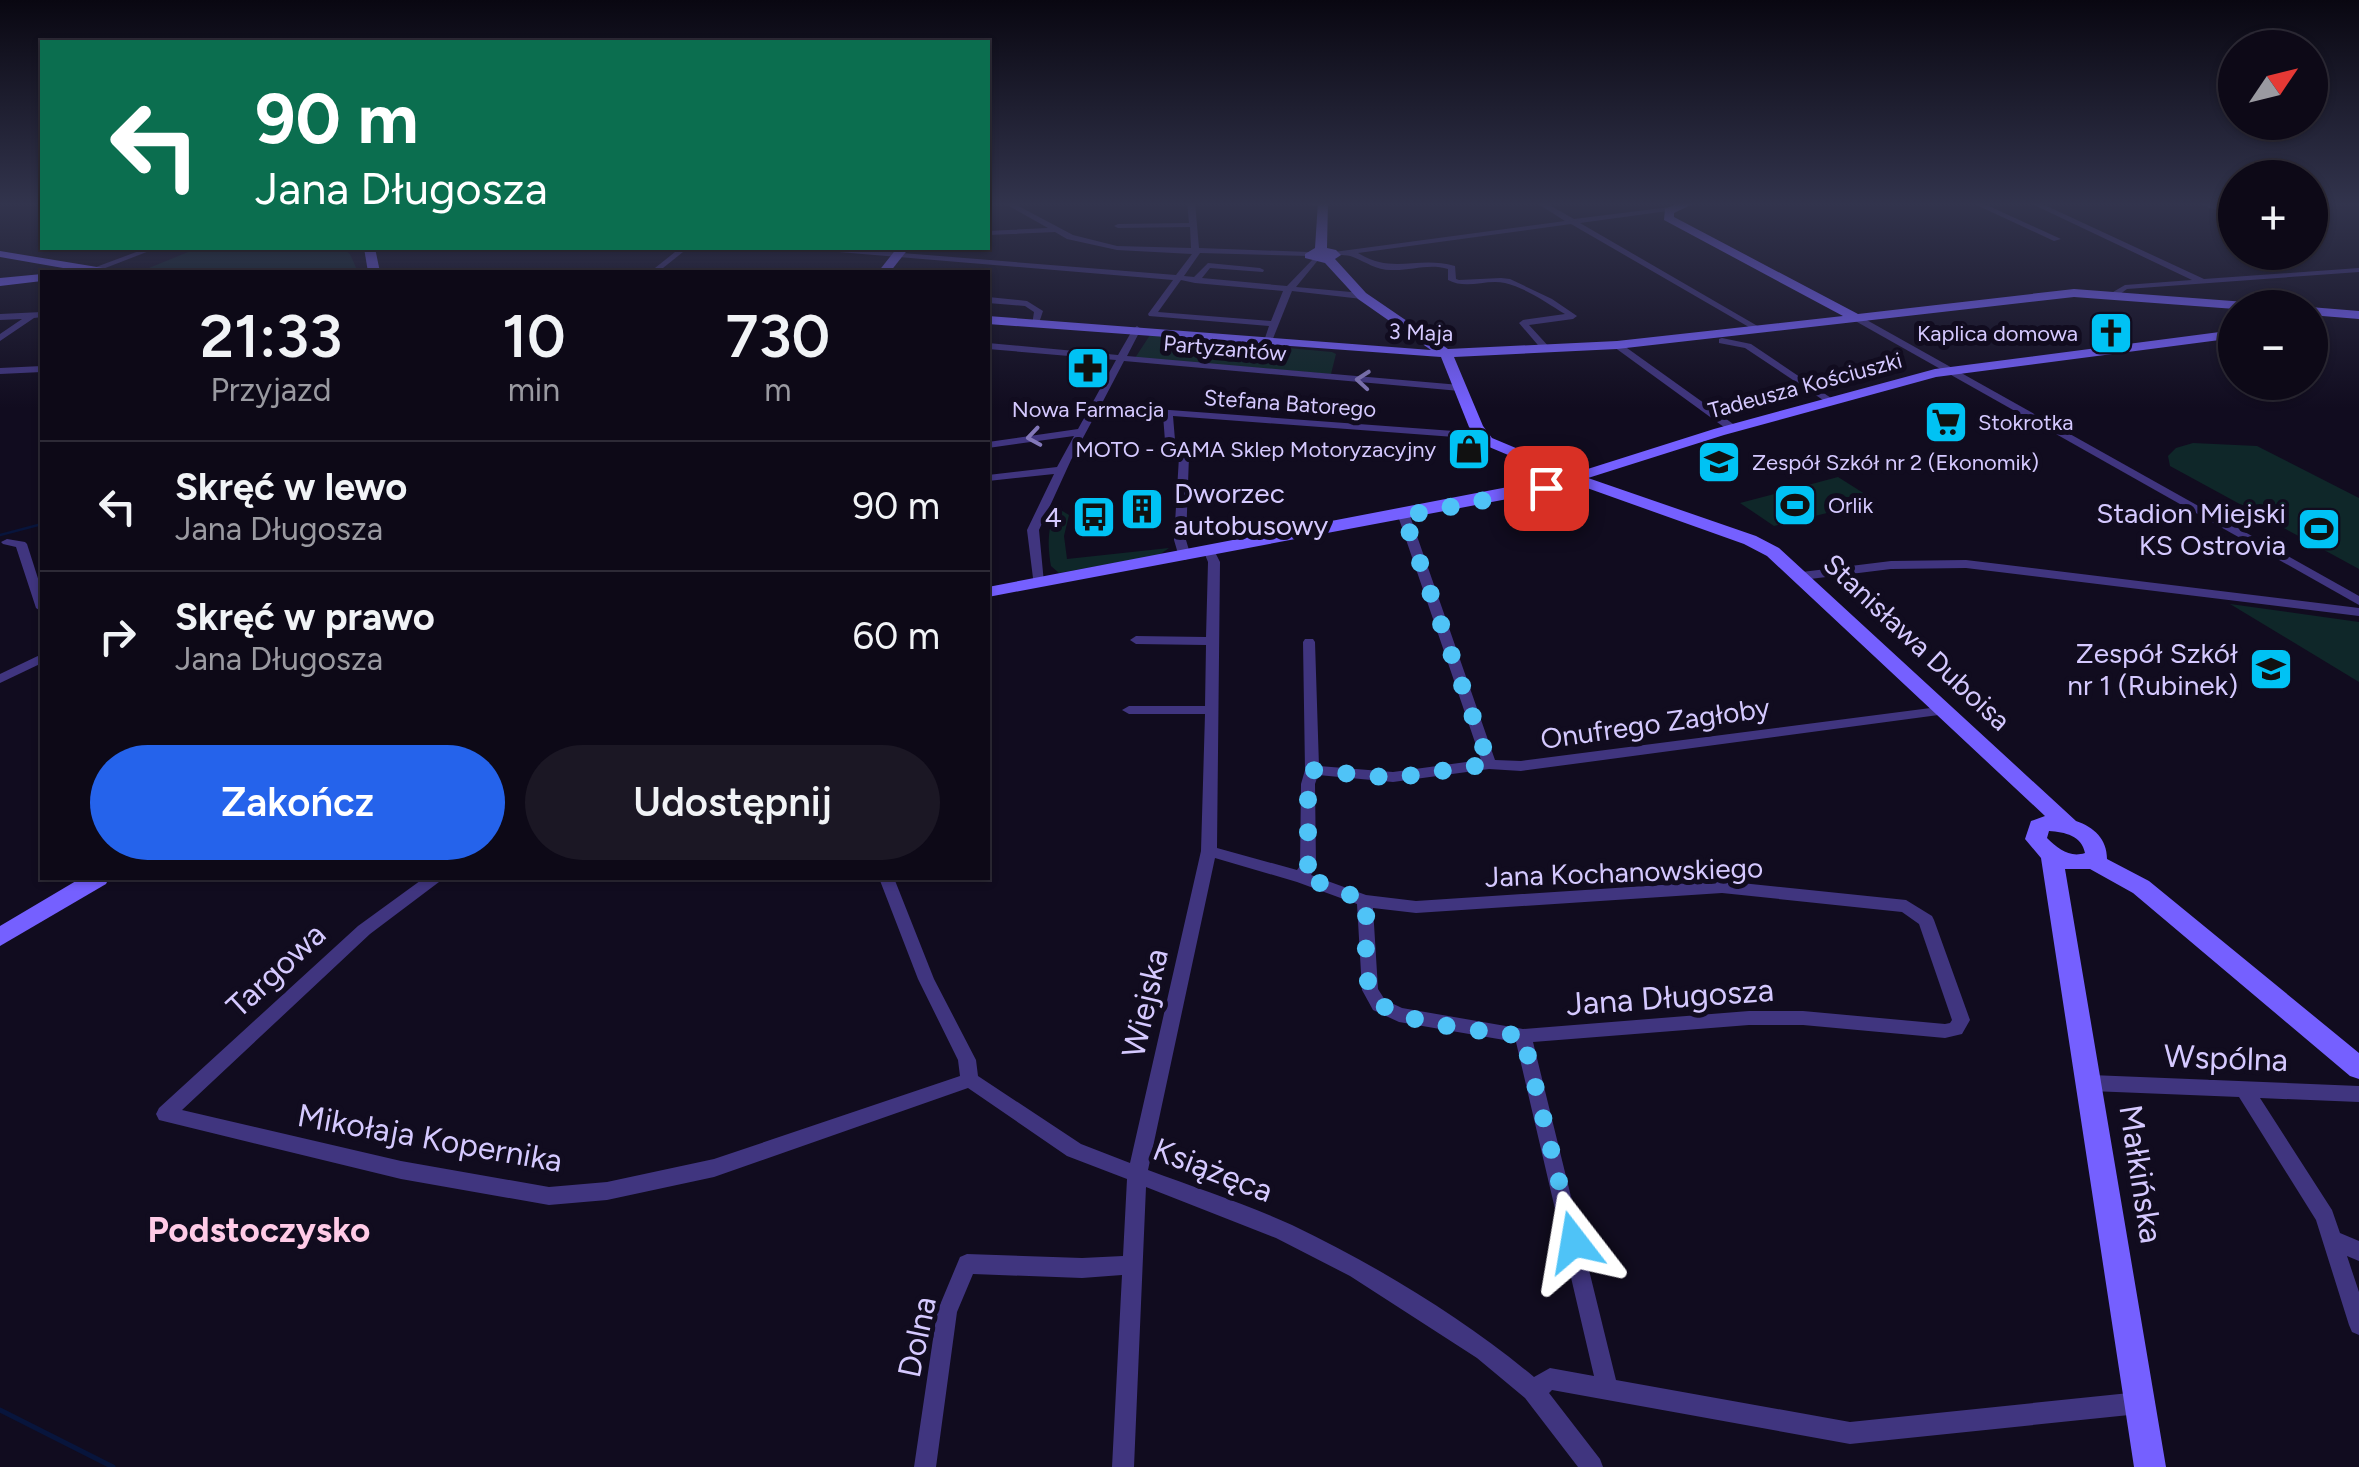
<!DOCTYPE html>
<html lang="pl">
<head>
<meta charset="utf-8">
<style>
	body { margin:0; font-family:Figtree,sans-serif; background:#1b1724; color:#f1f3f6; height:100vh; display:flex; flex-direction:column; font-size:38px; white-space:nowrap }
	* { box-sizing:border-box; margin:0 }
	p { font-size:32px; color:#9a9aa1 }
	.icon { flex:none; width:55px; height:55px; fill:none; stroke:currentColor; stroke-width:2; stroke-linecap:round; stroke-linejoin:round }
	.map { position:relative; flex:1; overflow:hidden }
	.details { position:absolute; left:40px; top:270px; width:950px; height:610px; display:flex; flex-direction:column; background:#0d0917; border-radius:0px; box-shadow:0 2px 8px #0004,0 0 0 2px #2d2a36 }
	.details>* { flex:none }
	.top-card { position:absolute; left:40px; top:40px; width:950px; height:210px; border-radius:0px; box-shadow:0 2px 8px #0004,0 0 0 2px #2d2a36; background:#0b6e4f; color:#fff; overflow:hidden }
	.needle { width:65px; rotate:55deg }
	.fabs { position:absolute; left:2218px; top:30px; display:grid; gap:20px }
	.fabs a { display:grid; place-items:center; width:110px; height:110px; border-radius:50%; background:#0d0917; box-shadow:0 2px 8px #0004,0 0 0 2px #2d2a36; font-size:50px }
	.pin { position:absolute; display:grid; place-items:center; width:85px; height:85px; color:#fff; margin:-42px; border-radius:20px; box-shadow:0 5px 15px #0006 }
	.me { position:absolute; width:110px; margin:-55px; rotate:346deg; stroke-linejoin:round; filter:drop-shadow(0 0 8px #0008) }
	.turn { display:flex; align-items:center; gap:35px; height:210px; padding:0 50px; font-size:45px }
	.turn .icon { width:130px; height:130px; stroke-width:2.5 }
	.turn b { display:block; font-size:70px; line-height:85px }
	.eta { display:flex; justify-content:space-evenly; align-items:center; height:170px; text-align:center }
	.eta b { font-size:60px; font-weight:600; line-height:70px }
	.cta { display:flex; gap:20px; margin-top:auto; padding:20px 50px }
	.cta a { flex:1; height:115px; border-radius:60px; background:#2563eb; color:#fff; font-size:40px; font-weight:600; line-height:115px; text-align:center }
	.cta a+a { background:#1b1724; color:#f1f3f6 }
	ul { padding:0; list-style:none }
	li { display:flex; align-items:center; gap:30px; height:130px; padding:0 50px; border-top:2px solid #2d2a36 }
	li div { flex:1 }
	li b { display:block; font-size:38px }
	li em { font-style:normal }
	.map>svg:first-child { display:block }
	.green { fill:#0f2729 }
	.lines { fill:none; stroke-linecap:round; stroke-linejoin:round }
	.stream-far1 { stroke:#08153c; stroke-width:2.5 }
	.stream { stroke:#08153c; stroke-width:5 }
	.street { fill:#40357f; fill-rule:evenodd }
	.secondary { fill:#7560ff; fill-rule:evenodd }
	.oneway { stroke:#8378b9 }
	.route { stroke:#4fc3f7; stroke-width:18; stroke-dasharray:0 32.4 }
	.labels { text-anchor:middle; stroke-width:10; stroke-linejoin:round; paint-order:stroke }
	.far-street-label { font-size:22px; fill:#d5c9ff; stroke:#110c1f }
	.far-poi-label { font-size:22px; fill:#d5c9ff; stroke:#110c1f; text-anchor:start }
	.poi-label { font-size:28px; fill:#d5c9ff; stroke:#110c1f; text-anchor:end }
	.street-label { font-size:28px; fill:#d5c9ff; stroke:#110c1f }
	.near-street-label { font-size:32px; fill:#d5c9ff; stroke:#110c1f }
	.near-neighbourhood-label { font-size:35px; font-weight:bold; fill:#ffcbe7; stroke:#110c1f }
</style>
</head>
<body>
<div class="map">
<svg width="2359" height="1467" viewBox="0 0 2359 1467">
	<rect width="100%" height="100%" fill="#110c1f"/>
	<g class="green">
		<polygon points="198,248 342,248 350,254 358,272 144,270"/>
		<polygon points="1150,335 1332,352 1336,354 1331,374 1135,358"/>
		<polygon points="2193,443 2257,446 2359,498 2359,569 2170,466 2168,456 2176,448"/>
		<polygon points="1838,477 1876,501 1774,526 1740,503"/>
		<path d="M1059,509L1069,515L1064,536L1067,559L1169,548L1159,555L1059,573L1051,566C1048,547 1046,524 1059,509Z"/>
		<polygon points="2230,604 2359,622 2359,682"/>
	</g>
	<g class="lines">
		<polyline class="stream-far1" points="0,535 42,524"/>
		<polyline class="stream" points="0,1410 113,1467"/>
		<g class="street">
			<path d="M1002,202H1011L1073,235L1117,246L1191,248L1190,227L1118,228L1114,226L1118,224L1189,223L1187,202H1195L1199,248L1309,252L1313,254L1309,256L1200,253L1184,276L1194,277L1208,263L1260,268L1264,270L1263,272L1210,268L1202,278L1287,286L1315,257L1319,259L1296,287L1362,293L1366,296L1362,299L1292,291L1272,341L1268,344L1264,341L1269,326L1149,316L1148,314L1173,280L815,250L811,248H840L1176,275L1192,254L1117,250L1067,239L1055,232L988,235V231L1048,228ZM1181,280L1195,283L1283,291L1271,321L1158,312Z"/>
			<polygon points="1287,202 1326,202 1327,204 1323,206"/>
			<polygon points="1451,202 1498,202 1495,204"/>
			<path d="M1535,202H1544L1574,219L1678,206L1679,208L1675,210L1580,223L1761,328L1754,330L1571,224L1358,253C1394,275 1417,255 1455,266L1456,279L1459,280L1501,278L1510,279L1552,299L1577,316L1573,319L1529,325L1551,349L1546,352L1543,351L1519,323L1523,320L1565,314C1547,303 1526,288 1505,283C1485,279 1467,290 1448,280V269C1428,263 1411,271 1391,270C1376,270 1366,262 1353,257C1346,254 1337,256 1330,254L1334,252L1565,221Z"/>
			<polygon points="1970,202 1980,202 2061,239 2054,241"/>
			<polygon points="2028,202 2038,202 2204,279 2359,268 2359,272 2127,289 2116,297 2112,294 2113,292 2125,285 2192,280"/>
			<polygon points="2196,202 2207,202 2235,214 2235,218"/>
			<polygon points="2355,202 2359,202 2359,205"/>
			<polygon points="147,248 157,248 95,272 88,270"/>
			<path d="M345,248H373C367,252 351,252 345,248Z"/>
			<polygon points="680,248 688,248 658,272 650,272"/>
			<polygon points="988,297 1027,301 1043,311 1039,323 1032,325 1034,312 1025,306 988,303"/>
			<polygon points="42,312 42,317 34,318 0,341 0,334 22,319 0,320 0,314"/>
			<polygon points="1850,314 1856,314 2359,596 2359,605 1850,318"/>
			<polygon points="1137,326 1141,329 1127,356 1460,385 1465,388 1460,391 1124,361 1101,405 1481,433 1486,436 1481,439 1173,416 1175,440 1189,456 1186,540 1191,557 1185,560 1179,557 1174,540 1179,457 1165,441 1163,415 1098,410 1071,460 1039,530 1044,583 1042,586 1034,586 1027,530 1054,474 988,481 988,475 1057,467 1074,436 988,448 988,442 1078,429 1116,360 988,349 988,343 1118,355 1133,329"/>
			<polygon points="1722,338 1751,344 1834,400 1826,402 1745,348 1719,343 1719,339"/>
			<polygon points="1614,343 1620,343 1736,426 1736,430 1728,430 1614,347"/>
			<polygon points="42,366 42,372 0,374 0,368"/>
			<path d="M1404,513L1410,516L1495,760L1521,761L1946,706L1953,710L1946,714L1521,771L1489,769L1393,782L1318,775L1315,784L1316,867L1311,875L1366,895L1416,901L1722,881L1906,900L1932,916L1934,920L1970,1020L1962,1034L1945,1038L1803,1025H1749L1533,1042L1616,1380L1850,1422L2139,1392L2147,1395L2150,1403L2147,1411L2139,1414L1850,1444L1552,1390L1549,1393L1600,1459L1603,1467H1578L1525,1398L1477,1358L1350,1276L1276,1238L1146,1187L1134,1467H1112L1122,1275L1082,1278L973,1274L957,1312L936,1467H914L937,1312L960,1257L967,1254L1082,1258L1123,1256L1127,1179L1067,1156L968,1088L714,1177L607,1200L549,1205L401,1179L159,1120L156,1114L159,1108L358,926L424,878H441L439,882L370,934L182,1110L401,1161L549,1187L607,1182L714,1159L960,1076L958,1060L918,979L879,878H894L934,979L976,1060L978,1076L1081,1144L1130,1163L1201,851L1205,714H1129L1122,710L1129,706H1205L1206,645L1136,644L1130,640L1136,636L1206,637L1208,562L1204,552L1206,550H1214L1220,562L1217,848L1297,870L1300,866L1301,784L1305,770L1303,642L1305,639H1313L1315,642L1319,766L1393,772L1481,760L1398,516ZM1215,858L1297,882L1357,904L1362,990L1373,1010L1399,1022L1516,1042L1594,1376L1550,1368L1534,1377C1463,1318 1376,1265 1292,1225C1246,1204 1196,1188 1148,1170ZM1722,893L1902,912L1919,924L1952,1020L1950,1023L1945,1024L1803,1011H1749L1523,1029L1402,1008L1385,1000L1378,989L1373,908L1416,913Z"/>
			<polygon points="7,539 25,542 27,544 42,591 42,612 36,608 16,547 3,544 1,542"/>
			<polygon points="1966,560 2359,608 2359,616 1966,568 1891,569 1802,580 1796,576 1802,572 1891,561"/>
			<polygon points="42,654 42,663 0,683 0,674"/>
			<polygon points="2091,1075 2359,1086 2359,1102 2260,1098 2332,1210 2340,1233 2359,1241 2359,1261 2347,1256 2359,1292 2359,1335 2352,1332 2349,1325 2316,1220 2239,1097 2091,1091 2085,1088 2082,1083 2085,1078"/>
		</g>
		<g class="secondary">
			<path d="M1318,202H1328L1327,248L1336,250L1341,255L1335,259L1366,293L1448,349L1617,341L1843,316L1664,220L1665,209L1681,202H1697L1674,213V217L1858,314L2074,289L2272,304L2278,308L2235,309L2074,297L1617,349L1454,357L1483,426L1492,438L1575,473L1714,429L1935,369L2235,330V338L1936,377L1724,435L1588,478L1756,536L1779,548L2076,821C2094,827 2107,839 2107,859L2149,881L2359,1053V1079L2350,1076L2133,893L2090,869H2065L2166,1467H2134L2041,858L2025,839L2031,821L2045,816L1767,556L1744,544L1573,483L1545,492L988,597V587L1560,477L1482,444L1469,427L1441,357L988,324V316L1431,350L1358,299L1325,263L1305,258V254L1315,248ZM2049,831C2065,832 2082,836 2085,853C2070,858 2058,849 2047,838Z"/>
			<polygon points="364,248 375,248 380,272 368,272"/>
			<polygon points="897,248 909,248 890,272 878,272"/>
			<polygon points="0,251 103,268 109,272 86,272 0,257"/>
			<polygon points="42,274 42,281 0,286 0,278"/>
			<polygon points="2310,307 2359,311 2359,319 2310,315"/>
			<polygon points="81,878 109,878 106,884 0,946 0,926"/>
		</g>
	</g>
	<defs><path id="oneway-chevron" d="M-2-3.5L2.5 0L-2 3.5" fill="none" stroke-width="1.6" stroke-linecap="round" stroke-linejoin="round" transform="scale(2.5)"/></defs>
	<g class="oneway">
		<use href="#oneway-chevron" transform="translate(1363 380) rotate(-175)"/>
		<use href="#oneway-chevron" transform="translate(1034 437) rotate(171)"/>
	</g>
	<linearGradient id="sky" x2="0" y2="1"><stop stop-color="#090711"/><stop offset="0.5" stop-color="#32344d"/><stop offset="1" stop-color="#32344d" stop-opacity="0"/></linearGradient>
	<rect width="2359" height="408" fill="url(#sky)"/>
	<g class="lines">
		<path class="route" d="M1546,488L1404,516L1489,764L1393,778L1312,770L1308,784V867L1302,876L1366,901C1367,925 1363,973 1371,993C1385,1025 1490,1031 1523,1036L1574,1242"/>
	</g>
	<defs>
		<g id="church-square" transform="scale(2.25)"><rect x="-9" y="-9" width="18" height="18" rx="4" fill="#00c2f4" stroke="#110c1f"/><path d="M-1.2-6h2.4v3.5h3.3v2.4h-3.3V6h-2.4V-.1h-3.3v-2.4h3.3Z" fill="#111"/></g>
		<g id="pharmacy-square" transform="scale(2.25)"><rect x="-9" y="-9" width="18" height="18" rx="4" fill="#00c2f4" stroke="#110c1f"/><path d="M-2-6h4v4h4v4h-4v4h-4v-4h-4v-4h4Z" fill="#111"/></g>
		<g id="supermarket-square" transform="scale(2.25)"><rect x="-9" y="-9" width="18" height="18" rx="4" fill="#00c2f4" stroke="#110c1f"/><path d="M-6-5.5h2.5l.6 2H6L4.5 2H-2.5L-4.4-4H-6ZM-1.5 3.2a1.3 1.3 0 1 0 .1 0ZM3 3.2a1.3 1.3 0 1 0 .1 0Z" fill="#111"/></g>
		<g id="shop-square" transform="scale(2.25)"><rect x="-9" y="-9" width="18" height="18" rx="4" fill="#00c2f4" stroke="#110c1f"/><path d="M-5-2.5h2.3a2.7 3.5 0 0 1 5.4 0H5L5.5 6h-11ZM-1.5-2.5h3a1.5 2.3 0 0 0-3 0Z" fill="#111"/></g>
		<g id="school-square" transform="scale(2.25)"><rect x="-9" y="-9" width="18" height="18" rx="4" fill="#00c2f4" stroke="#110c1f"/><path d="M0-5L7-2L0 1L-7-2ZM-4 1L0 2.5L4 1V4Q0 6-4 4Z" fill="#111"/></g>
		<g id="stadium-square" transform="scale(2.25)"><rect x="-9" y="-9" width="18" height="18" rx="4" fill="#00c2f4" stroke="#110c1f"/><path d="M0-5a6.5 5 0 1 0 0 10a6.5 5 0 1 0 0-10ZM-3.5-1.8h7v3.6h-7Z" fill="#111"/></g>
		<g id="building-square" transform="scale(2.25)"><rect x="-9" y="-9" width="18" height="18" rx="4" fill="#00c2f4" stroke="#110c1f"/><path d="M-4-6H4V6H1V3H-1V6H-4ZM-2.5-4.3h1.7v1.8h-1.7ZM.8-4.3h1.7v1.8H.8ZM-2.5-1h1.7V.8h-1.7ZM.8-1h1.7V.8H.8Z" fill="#111"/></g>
		<g id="bus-square" transform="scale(2.25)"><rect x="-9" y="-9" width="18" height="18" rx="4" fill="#00c2f4" stroke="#110c1f"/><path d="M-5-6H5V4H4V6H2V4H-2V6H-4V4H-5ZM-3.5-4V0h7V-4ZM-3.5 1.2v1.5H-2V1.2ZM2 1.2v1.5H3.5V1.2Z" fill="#111"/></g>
	</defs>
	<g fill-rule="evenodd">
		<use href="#church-square" x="2111" y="333"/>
		<use href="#pharmacy-square" x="1088" y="368"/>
		<use href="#supermarket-square" x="1946" y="422"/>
		<use href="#shop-square" x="1469" y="449"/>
		<use href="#school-square" x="1719" y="462"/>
		<use href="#stadium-square" x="1795" y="505"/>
		<use href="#building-square" x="1142" y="509"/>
		<use href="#bus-square" x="1094" y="517"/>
		<use href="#stadium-square" x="2319" y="529"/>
		<use href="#school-square" x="2271" y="669"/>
	</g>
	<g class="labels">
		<g class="far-street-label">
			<text transform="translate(1421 332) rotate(2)" y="8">3 Maja</text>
			<text transform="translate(1225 348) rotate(5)" y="8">Partyzantów</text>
			<text transform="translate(1805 385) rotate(-15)" y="8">Tadeusza Kościuszki</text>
			<text transform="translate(1290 403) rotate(4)" y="8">Stefana Batorego</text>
		</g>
		<g class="far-poi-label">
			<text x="2078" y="341" text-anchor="end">Kaplica domowa</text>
			<text x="1088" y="417" text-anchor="middle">Nowa Farmacja</text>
			<text x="1978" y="430">Stokrotka</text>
			<text x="1436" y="457" text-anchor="end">MOTO - GAMA Sklep Motoryzacyjny</text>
			<text x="1752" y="470">Zespół Szkół nr 2 (Ekonomik)</text>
			<text x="1828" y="513">Orlik</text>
		</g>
		<g class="poi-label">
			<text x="1174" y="503" text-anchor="start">Dworzec<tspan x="1174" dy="32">autobusowy</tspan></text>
			<text x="2286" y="523">Stadion Miejski<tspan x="2286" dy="32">KS Ostrovia</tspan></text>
			<text x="1062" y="527">4</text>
			<text x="2238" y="663">Zespół Szkół<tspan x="2238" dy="32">nr 1 (Rubinek)</tspan></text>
		</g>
		<g class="street-label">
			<text transform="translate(1917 642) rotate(43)" y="10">Stanisława Duboisa</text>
			<text transform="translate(1655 723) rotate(-8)" y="10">Onufrego Zagłoby</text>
			<text transform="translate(1624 872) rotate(-2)" y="10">Jana Kochanowskiego</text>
		</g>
		<g class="near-street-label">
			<text transform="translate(276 970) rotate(-43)" y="11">Targowa</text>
			<text transform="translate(1670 997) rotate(-4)" y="11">Jana Długosza</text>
			<text transform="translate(1145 1003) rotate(-77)" y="11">Wiejska</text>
			<text transform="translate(2226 1058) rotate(2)" y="11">Wspólna</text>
			<text transform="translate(430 1138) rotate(10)" y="11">Mikołaja Kopernika</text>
			<text transform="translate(1213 1170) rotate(21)" y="11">Książęca</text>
			<text transform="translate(2141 1174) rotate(81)" y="11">Małkińska</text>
			<text transform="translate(917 1337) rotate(-78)" y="11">Dolna</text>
		</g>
		<g class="near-neighbourhood-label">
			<text x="259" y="1242">Podstoczysko</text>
		</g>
	</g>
</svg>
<div class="fabs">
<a><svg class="needle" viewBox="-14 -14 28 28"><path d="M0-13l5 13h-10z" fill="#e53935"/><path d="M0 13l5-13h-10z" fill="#9a9aa1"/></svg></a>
<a>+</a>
<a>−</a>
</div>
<div class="pin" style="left:1546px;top:488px;background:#d93025"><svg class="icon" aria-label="arrive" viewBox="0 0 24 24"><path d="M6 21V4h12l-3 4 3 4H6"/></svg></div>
<svg class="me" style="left:1574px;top:1242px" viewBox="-20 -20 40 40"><path d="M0-17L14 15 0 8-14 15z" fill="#4fc3f7" stroke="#fff" stroke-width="4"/></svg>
<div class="top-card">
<div class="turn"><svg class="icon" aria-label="left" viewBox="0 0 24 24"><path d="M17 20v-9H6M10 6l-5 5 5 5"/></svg><div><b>90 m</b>Jana Długosza</div></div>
</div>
<section class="details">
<div class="eta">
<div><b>21:33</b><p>Przyjazd</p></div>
<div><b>10</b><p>min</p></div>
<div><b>730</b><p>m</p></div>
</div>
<ul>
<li><svg class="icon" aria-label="left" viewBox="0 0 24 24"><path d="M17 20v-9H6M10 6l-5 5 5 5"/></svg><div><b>Skręć w lewo</b><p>Jana Długosza</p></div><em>90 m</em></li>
<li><svg class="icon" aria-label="right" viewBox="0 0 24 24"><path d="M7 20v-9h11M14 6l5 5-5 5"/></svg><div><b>Skręć w prawo</b><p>Jana Długosza</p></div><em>60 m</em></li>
</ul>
<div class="cta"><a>Zakończ</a><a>Udostępnij</a></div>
</section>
</div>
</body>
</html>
